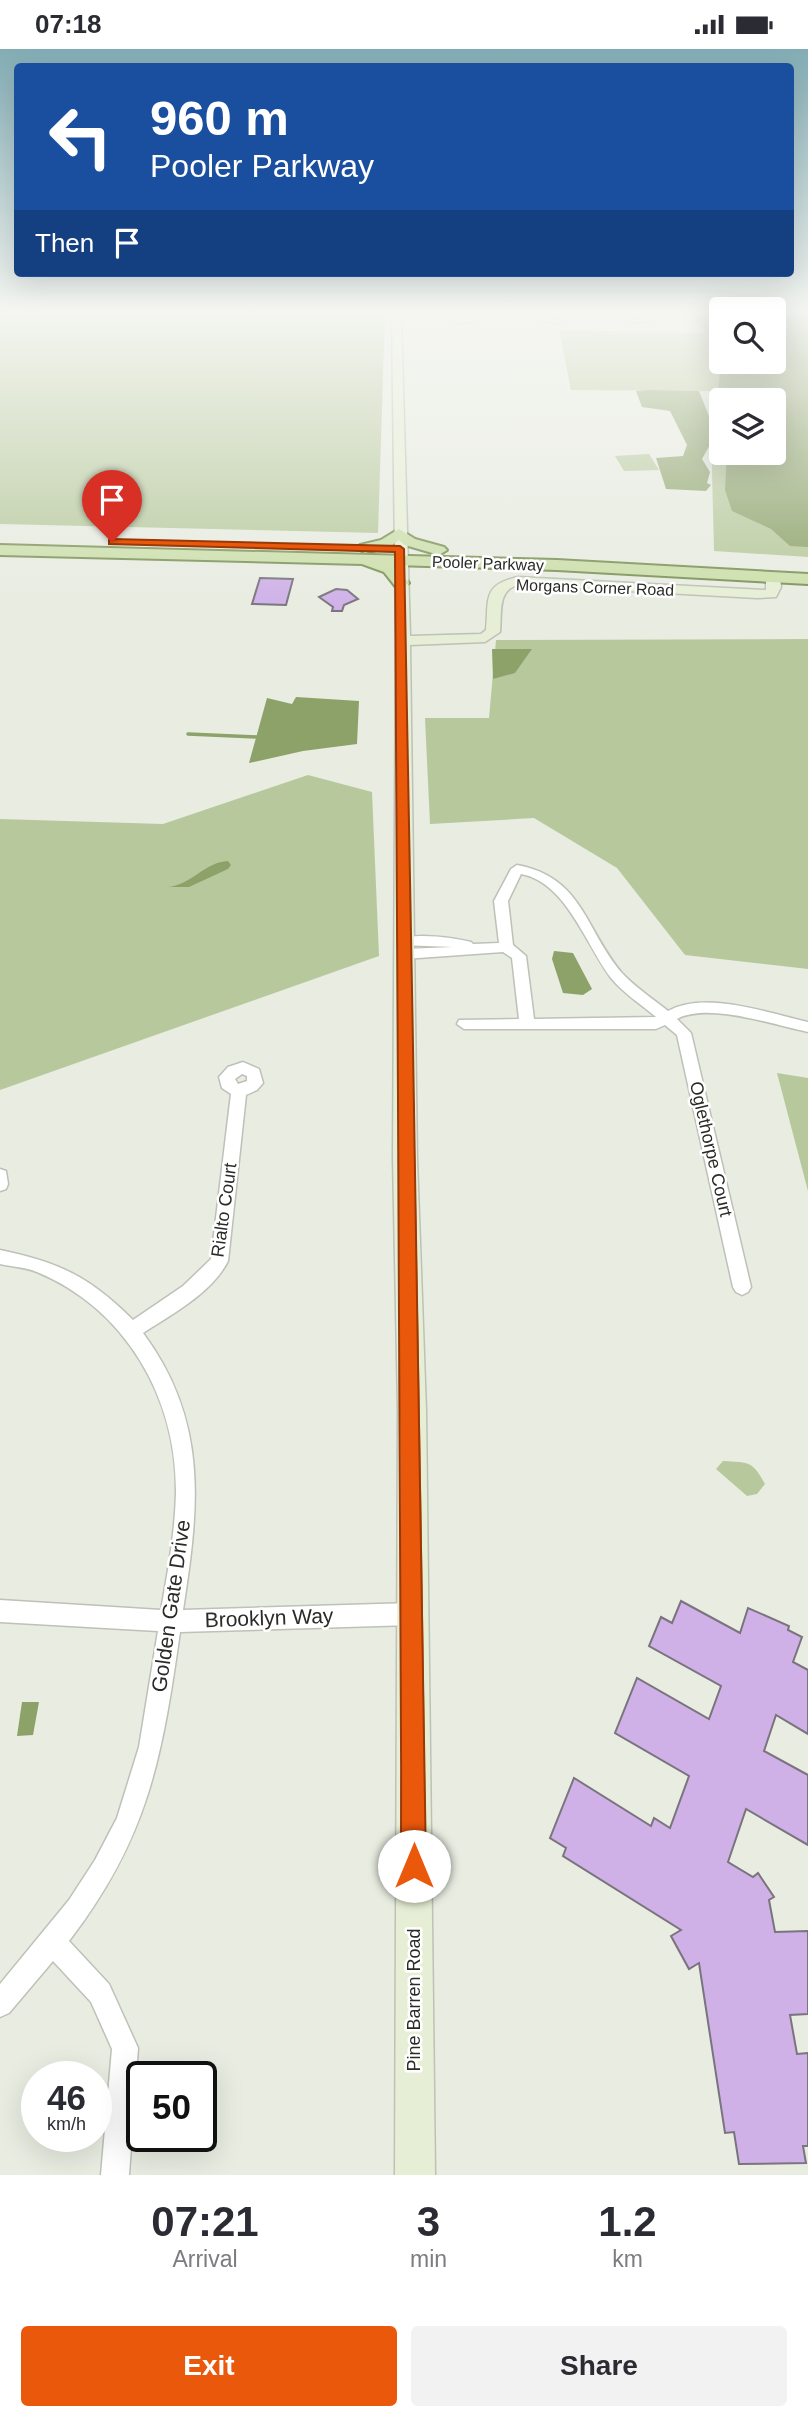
<!DOCTYPE html>
<html lang="en">
<head>
<meta charset="utf-8">
<style>
	body { margin:0; font-family:Arial,sans-serif; background:#f2f2f3; color:#2b2b33; height:100vh; display:flex; flex-direction:column; font-size:26px; white-space:nowrap }
	* { box-sizing:border-box; margin:0 }
	p { font-size:23px; color:#7c7c81 }
	.icon { flex:none; width:38px; height:38px; fill:none; stroke:currentColor; stroke-width:2; stroke-linecap:round; stroke-linejoin:round }
	.map { position:relative; height:2126px; overflow:hidden }
	.drawer { display:flex; flex-direction:column; background:#fff; flex:1 }
	.drawer>* { flex:none }
	.banner { position:absolute; left:14px; top:14px; width:780px; height:214px; border-radius:7px; box-shadow:0 7px 28px #0002; background:#1a4fa0; color:#fff; overflow:hidden }
	.controls { position:absolute; left:709px; top:248px; display:grid; gap:14px }
	.controls a { display:grid; place-items:center; width:77px; height:77px; border-radius:7px; background:#fff; box-shadow:0 7px 28px #0002; font-size:35px }
	.speed { position:absolute; left:21px; top:2012px; display:flex; gap:14px; font-size:35px; font-weight:700; text-align:center }
	.speed>* { display:grid; place-content:center; width:91px; height:91px; border-radius:50%; background:#fff; box-shadow:0 7px 28px #0002; line-height:1 }
	.speed small { font-size:18px; font-weight:400 }
	.speed .limit { border:4px solid #111; border-radius:10px; background:#fff; color:#111 }
	.pin { position:absolute; display:grid; place-items:center; width:60px; height:60px; color:#fff; margin:-72px -30px; border-radius:50% 50% 50% 0; rotate:-45deg; box-shadow:0 0 7px #0007 }
	.pin .icon { rotate:45deg }
	.me { position:absolute; width:77px; margin:-38px; rotate:0deg; stroke-linejoin:round; filter:drop-shadow(0 0 5px #0008) }
	.turn { display:flex; align-items:center; gap:24px; height:147px; padding:0 21px; font-size:32px }
	.turn .icon { width:91px; height:91px; stroke-width:2.5 }
	.turn b { display:block; font-size:49px; line-height:60px }
	.then { display:flex; align-items:center; height:66px; padding:0 21px; background:#0003; gap:14px; font-size:26px }
	.eta { display:flex; justify-content:space-evenly; align-items:center; height:119px; text-align:center }
	.eta b { font-size:42px; font-weight:700; line-height:49px }
	.primary-button { display:flex; gap:14px; margin-top:auto; padding:14px 21px }
	.primary-button a { flex:1; height:80px; border-radius:7px; background:#ea580c; color:#fff; font-size:28px; font-weight:700; line-height:80px; text-align:center }
	.primary-button a+a { background:#f2f2f3; color:#2b2b33 }
	.status { display:flex; justify-content:space-between; align-items:center; height:49px; padding:0 35px; background:#fff; direction:ltr }
	.status svg { height:19px; fill:currentColor }
	.map>svg:first-child { display:block }
	.green { fill:#b7c99c; fill-rule:evenodd }
	.water { fill:#8ca269 }
	.lines { fill:none; stroke-linecap:round; stroke-linejoin:round }
	.stream { stroke:#8ca269; stroke-width:3.5 }
	.building { fill:#cfb1e8; stroke:#79747d; stroke-width:2 }
	.street-casing { stroke:#bdc1b7; stroke-width:3 }
	.secondary-casing { stroke:#bdc1b7; stroke-width:3 }
	.primary-casing { stroke:#7d9258; stroke-width:4 }
	.street { fill:#fff; fill-rule:evenodd }
	.secondary { fill:#e6efd5; fill-rule:evenodd }
	.primary { fill:#ccdfab; fill-rule:evenodd }
	.route { fill:#ea580c; stroke:#983908; stroke-width:2 }
	.labels { text-anchor:middle; stroke-width:5; stroke-linejoin:round; paint-order:stroke }
	.far-street-label { font-size:16px; fill:#2a2b27; stroke:#fff }
	.street-label { font-size:18px; fill:#2a2b27; stroke:#fff }
	.near-street-label { font-size:21px; fill:#2a2b27; stroke:#fff }
</style>
</head>
<body>
<div class="status"><b>07:18</b><svg viewBox="0 0 49 12"><path d="M0 12V9h3v3zM5 12V6h3v6zM10 12V3h3v9zM15 12V0h3v12zM26 1h20v11H26zM47 4h2v5h-2z"/></svg></div>
<div class="map">
<svg width="808" height="2126" viewBox="0 0 808 2126">
	<rect width="100%" height="100%" fill="#e8ece1"/>
	<g class="green">
		<polygon points="0,264 385,264 378,484 0,475"/>
		<path d="M691,264H721V313H774V264H808V508L714,502L710,342L571,341L559,281L706,284ZM721,352H774V404H721Z"/>
		<polygon points="649,405 659,421 624,422 615,407"/>
		<polygon points="808,590 808,920 685,906 617,819 534,769 430,775 425,669 489,669 496,591"/>
		<polygon points="308,726 372,743 379,907 0,1041 0,770 163,775"/>
		<polygon points="777,1024 808,1029 808,1142"/>
		<path d="M723,1412C749,1414 752,1411 765,1435L757,1445L747,1447L716,1420Z"/>
	</g>
	<g class="water">
		<polygon points="774,264 808,264 808,498 790,497 771,480 732,462 725,441 727,404 774,404 774,352 721,352 721,357 718,347 721,305 721,313 774,313"/>
		<polygon points="648,341 699,342 709,367 718,369 721,373 716,380 718,385 711,388 712,392 702,410 710,423 707,434 711,436 706,442 666,440 656,409 683,407 687,396 670,362 642,358 636,342"/>
		<polygon points="492,600 532,600 515,624 493,630"/>
		<polygon points="296,648 359,652 357,695 303,702 249,714 267,649 292,655"/>
		<path d="M228,812L231,816L228,820L189,838H168C191,836 205,813 228,812Z"/>
		<polygon points="554,902 573,904 592,940 583,946 563,944 552,910"/>
		<polygon points="22,1653 39,1653 33,1686 17,1687"/>
	</g>
	<g class="lines">
		<polyline class="stream" points="188,685 257,688"/>
	</g>
	<g class="building">
		<polygon points="260,529 293,530 286,556 252,555"/>
		<polygon points="336,540 347,541 358,550 344,556 342,562 332,562 333,558 319,548"/>
		<polygon points="681,1552 740,1584 748,1559 789,1577 788,1581 802,1588 793,1613 808,1621 808,1685 776,1666 764,1702 808,1726 808,1796 746,1760 728,1813 753,1828 758,1824 774,1848 769,1851 775,1883 808,1882 808,1965 790,1966 797,2005 808,2004 808,2097 803,2097 806,2114 739,2115 734,2083 725,2084 699,1914 689,1920 671,1887 681,1881 563,1807 566,1799 550,1789 574,1729 651,1777 654,1769 670,1779 689,1727 615,1684 637,1629 709,1670 721,1637 649,1597 661,1568 672,1574"/>
	</g>
	<g class="lines">
		<g class="street-casing">
			<g id="street">
				<path d="M454,264H475L478,272L455,274ZM470,266L471,270L460,271L459,267Z"/>
				<path d="M539,264H557L565,268L562,274L540,272ZM550,265L558,269V271L546,270L545,266Z"/>
				<polygon points="624,264 630,264 633,271 644,270 637,264 647,264 651,272 628,274"/>
				<path d="M517,816C583,828 585,881 622,924C635,938 653,950 668,962C705,941 768,964 808,973V983C774,976 708,953 677,970L691,984L751,1238L748,1243L742,1246L736,1243L733,1238L677,986L665,976L656,980H464L457,975L459,971L519,970L512,909L503,903L404,910L397,905L404,900L453,898L399,896L397,893C409,882 455,889 471,893L473,895L499,894L494,852L511,820ZM521,825C566,833 586,896 611,929C623,944 642,956 656,968L534,970L526,907L513,896L508,852Z"/>
				<path d="M243,1013L259,1020L263,1034L257,1041L246,1046L228,1212C212,1244 172,1265 143,1284C209,1373 199,1458 183,1561L412,1554L420,1557L423,1565L420,1573L412,1576L180,1583C162,1708 149,1788 69,1892L109,1935L138,1999L129,2126H101L112,2000L91,1953L53,1912L9,1964L0,1968V1935L69,1851L95,1811L117,1769L139,1698L158,1582L0,1573V1551L161,1561C168,1522 175,1483 176,1444C177,1349 126,1260 37,1223C25,1218 12,1218 0,1215V1201C59,1213 90,1228 133,1271L183,1237L211,1210L231,1045L222,1039L219,1028L228,1018ZM242,1025L247,1027V1032L238,1035L235,1030Z"/>
				<polygon points="0,1120 6,1122 8,1135 6,1140 0,1142"/>
			</g>
		</g>
		<g class="secondary-casing">
			<path id="secondary" d="M392,264H401L410,587L481,585L486,581C489,550 482,536 518,528L766,541V528L773,524L780,528L781,538L776,548L757,549L518,536C497,541 502,565 500,583L485,593L410,596L417,1109L426,1361L435,2126H395L398,1361L393,1109L396,592Z"/>
		</g>
		<g class="primary-casing">
			<g id="primary">
				<polygon points="399,480 415,490 444,498 447,501 439,506 405,496 399,491 391,497 365,504 357,499 360,496 381,491"/>
				<polygon points="0,496 557,511 808,525 808,535 557,521 394,516 409,534 401,539 395,537 384,523 362,515 0,506"/>
			</g>
		</g>
		<use href="#street" class="street"/>
		<use href="#secondary" class="secondary"/>
		<use href="#primary" class="primary"/>
	</g>
	<linearGradient id="sky" x2="0" y2="1"><stop stop-color="#83adb5"/><stop offset="0.47" stop-color="#f5f6f2"/><stop offset="1" stop-color="#f5f6f2" stop-opacity="0"/></linearGradient>
	<rect width="808" height="561" fill="url(#sky)"/>
	<path class="route" d="M112,490L400,497L404,500C411,939 422,1378 426,1817L422,1826L414,1829L405,1826L401,1817C402,1379 396,941 395,503L109,495V491Z"/>
	<g class="labels">
		<g class="far-street-label">
			<text transform="translate(488 514) rotate(2)" y="6">Pooler Parkway</text>
			<text transform="translate(595 538) rotate(2)" y="6">Morgans Corner Road</text>
		</g>
		<g class="street-label">
			<text transform="translate(711 1100) rotate(77)" y="6">Oglethorpe Court</text>
			<text transform="translate(224 1161) rotate(-82)" y="6">Rialto Court</text>
			<text transform="translate(414 1951) rotate(-90)" y="6">Pine Barren Road</text>
		</g>
		<g class="near-street-label">
			<text transform="translate(171 1557) rotate(-82)" y="7">Golden Gate Drive</text>
			<text transform="translate(269 1569) rotate(-2)" y="7">Brooklyn Way</text>
		</g>
	</g>
</svg>
<div class="controls">
<a><svg class="icon" aria-label="search" viewBox="0 0 24 24"><circle cx="10" cy="10" r="6"/><path d="M15 15l6 6"/></svg></a>
<a><svg class="icon" aria-label="layers" viewBox="0 0 24 24"><path d="M12 4l9 5-9 5-9-5zM3 14l9 5 9-5"/></svg></a>
</div>
<div class="speed"><div>46<small>km/h</small></div><div class="limit">50</div></div>
<div class="pin" style="left:112px;top:493px;background:#d93025"><svg class="icon" aria-label="arrive" viewBox="0 0 24 24"><path d="M6 21V4h12l-3 4 3 4H6"/></svg></div>
<svg class="me" style="left:414px;top:1817px" viewBox="-20 -20 40 40"><circle r="19" fill="#fff"/><path d="M0-13L10 11 0 6-10 11z" fill="#ea580c"/></svg>
<div class="banner">
<div class="turn"><svg class="icon" aria-label="left" viewBox="0 0 24 24"><path d="M17 20v-9H6M10 6l-5 5 5 5"/></svg><div><b>960 m</b>Pooler Parkway</div></div>
<div class="then">Then<svg class="icon" aria-label="arrive" viewBox="0 0 24 24"><path d="M6 21V4h12l-3 4 3 4H6"/></svg></div>
</div>
</div>
<section class="drawer">
<div class="eta">
<div><b>07:21</b><p>Arrival</p></div>
<div><b>3</b><p>min</p></div>
<div><b>1.2</b><p>km</p></div>
</div>
<div class="primary-button"><a>Exit</a><a>Share</a></div>
</section>
</body>
</html>
